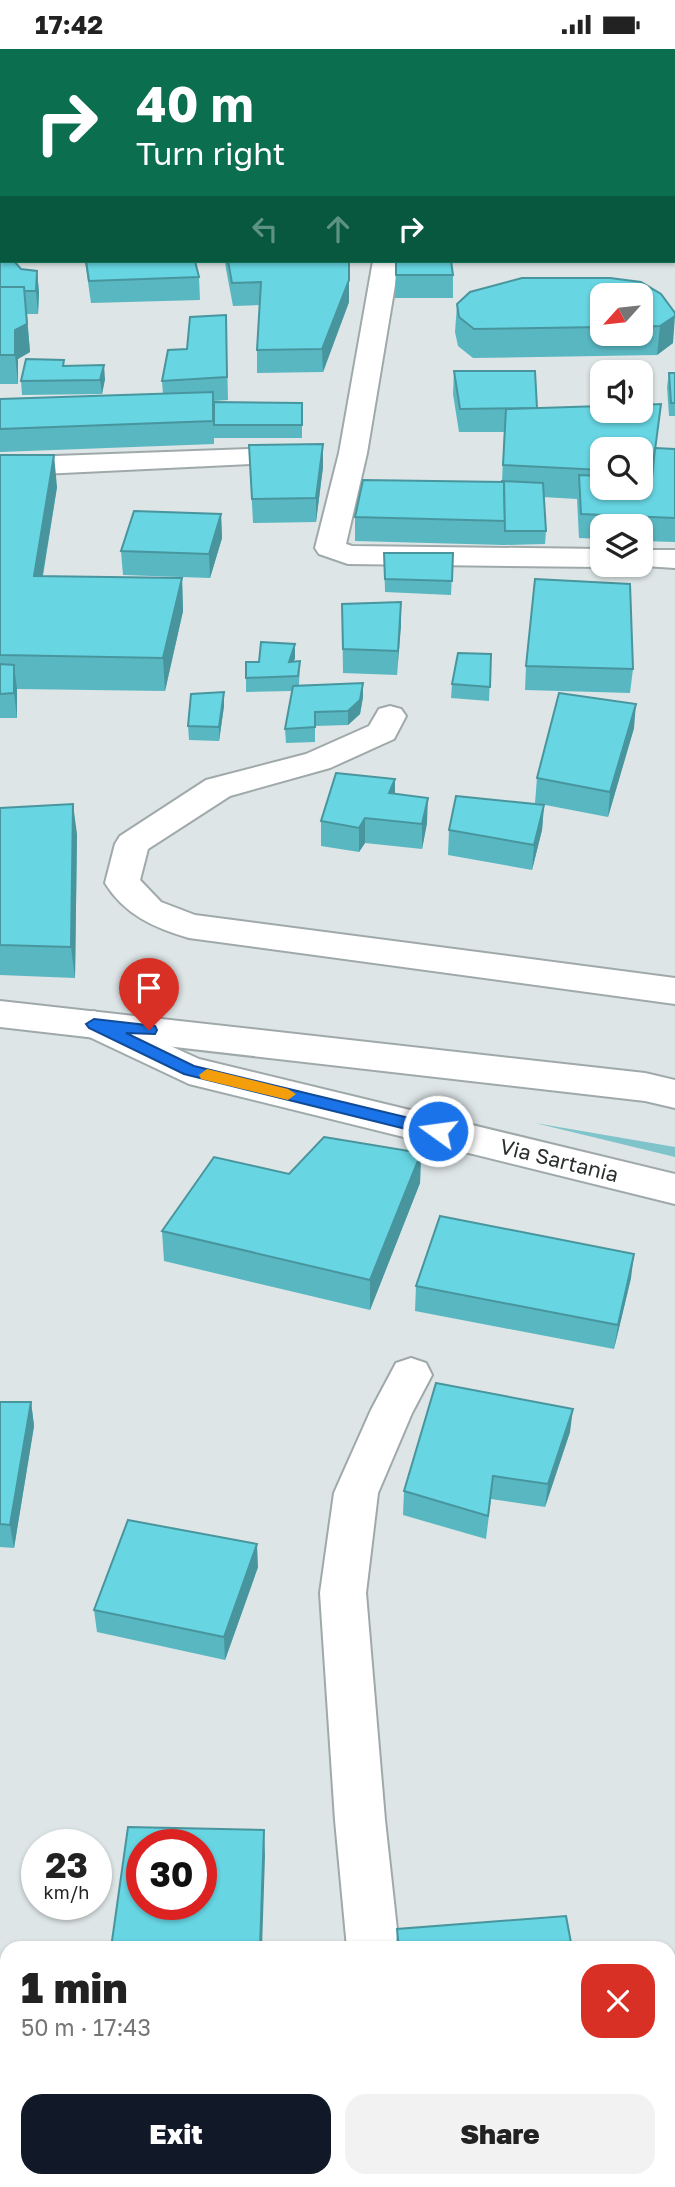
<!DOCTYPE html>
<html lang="en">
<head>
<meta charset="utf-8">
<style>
	body { margin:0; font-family:"Golos Text",sans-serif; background:#f2f2f2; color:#222; height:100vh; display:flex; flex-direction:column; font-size:26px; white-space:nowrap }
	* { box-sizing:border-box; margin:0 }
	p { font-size:23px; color:#767676 }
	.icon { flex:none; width:38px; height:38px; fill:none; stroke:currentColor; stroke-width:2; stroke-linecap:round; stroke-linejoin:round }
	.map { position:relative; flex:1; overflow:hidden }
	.panel { position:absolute; left:0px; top:1892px; width:676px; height:247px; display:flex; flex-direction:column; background:#fff; border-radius:21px 21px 0 0; box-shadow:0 2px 5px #0004 }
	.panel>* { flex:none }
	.guide { position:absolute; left:0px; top:0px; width:676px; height:214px; box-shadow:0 2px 5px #0004; background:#0b6e4f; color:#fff; overflow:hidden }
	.needle { width:46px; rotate:243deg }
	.controls { position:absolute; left:590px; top:234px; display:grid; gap:14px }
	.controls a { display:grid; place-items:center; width:63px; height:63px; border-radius:14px; background:#fff; box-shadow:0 2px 5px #0004; font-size:35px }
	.speed { position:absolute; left:21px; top:1780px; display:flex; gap:14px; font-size:35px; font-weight:700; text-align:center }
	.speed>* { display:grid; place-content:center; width:91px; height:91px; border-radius:50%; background:#fff; box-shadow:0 2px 5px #0004; line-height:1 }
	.speed small { font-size:18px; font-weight:400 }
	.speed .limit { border:10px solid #d22; background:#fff; color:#111 }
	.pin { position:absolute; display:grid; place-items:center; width:60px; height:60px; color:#fff; margin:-72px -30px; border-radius:50% 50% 50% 0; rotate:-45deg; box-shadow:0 0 7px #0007 }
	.pin .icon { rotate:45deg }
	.me { position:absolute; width:77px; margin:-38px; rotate:284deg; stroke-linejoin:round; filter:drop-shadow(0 0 5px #0008) }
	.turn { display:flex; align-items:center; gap:24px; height:147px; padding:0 21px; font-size:32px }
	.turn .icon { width:91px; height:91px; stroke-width:2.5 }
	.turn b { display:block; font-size:49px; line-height:60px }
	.lanes { display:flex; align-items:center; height:66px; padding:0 21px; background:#0003; justify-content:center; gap:35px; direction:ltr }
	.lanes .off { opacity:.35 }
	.round { display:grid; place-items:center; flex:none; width:74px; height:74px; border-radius:21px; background:#f2f2f2 }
	.headline { display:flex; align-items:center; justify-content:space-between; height:119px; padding:0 21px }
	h1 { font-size:42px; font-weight:800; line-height:52px }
	.primary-button { display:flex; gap:14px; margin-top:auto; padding:14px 21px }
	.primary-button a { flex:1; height:80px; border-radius:21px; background:#111827; color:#fff; font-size:28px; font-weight:800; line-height:80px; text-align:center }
	.primary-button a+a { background:#f2f2f2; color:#222 }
	.status { display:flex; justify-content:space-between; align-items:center; height:49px; padding:0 35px; background:#fff; direction:ltr }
	.status svg { height:19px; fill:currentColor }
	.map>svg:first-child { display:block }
	.green { fill:#7fc3cb }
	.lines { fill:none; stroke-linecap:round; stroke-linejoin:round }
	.street-casing { stroke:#a0a9aa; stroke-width:4 }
	.secondary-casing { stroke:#a0a9aa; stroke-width:4 }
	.street { fill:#fff; fill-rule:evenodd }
	.secondary { fill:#fff; fill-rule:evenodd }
	.wall { fill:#59b7c2; fill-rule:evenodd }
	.shaded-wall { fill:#48959e }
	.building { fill:#67d5e2; stroke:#48959e; stroke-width:2; fill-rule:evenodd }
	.route { fill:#1a73e8; stroke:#114b97; stroke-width:2 }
	.slow { fill:#f59e0b }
	.labels { text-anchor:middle; stroke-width:6; stroke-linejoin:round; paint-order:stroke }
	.street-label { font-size:21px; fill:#2b2f2f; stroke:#fff }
</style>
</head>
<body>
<div class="status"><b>17:42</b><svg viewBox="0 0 49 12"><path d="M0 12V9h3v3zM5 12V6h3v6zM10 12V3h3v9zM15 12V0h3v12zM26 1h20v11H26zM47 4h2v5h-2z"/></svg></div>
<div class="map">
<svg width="675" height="2138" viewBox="0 0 675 2138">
	<rect width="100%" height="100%" fill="#dde5e6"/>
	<polygon class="green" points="535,1074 675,1098 675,1108"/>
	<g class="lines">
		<g class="street-casing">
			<g id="street">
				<polygon points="408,0 430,0 407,2"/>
				<polygon points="373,212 399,212 367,404 346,495 352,497 602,500 602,516 609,516 602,518 348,515 319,505 315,499 339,404"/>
				<polygon points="301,398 311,400 315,406 311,412 0,427 0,409"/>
				<polygon points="640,501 675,501 675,519 629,516 640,516"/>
				<path d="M390,657L401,660L406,667L394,690L330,719L230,747L148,800L140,831L161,853L195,866L675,929V955L189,889C154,879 124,865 105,834L115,795L120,787L206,731L306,705L369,677L379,660Z"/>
				<polygon points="94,962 199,1010 675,1125 675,1155 189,1035 81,984 75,975 81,966"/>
				<polygon points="411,1309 426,1314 432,1326 412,1364 378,1444 366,1544 385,1771 399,1899 347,1899 335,1771 320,1544 334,1444 371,1361 396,1314"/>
				<rect x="364" y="2132" width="54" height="6"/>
			</g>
		</g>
		<g class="secondary-casing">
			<polygon id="secondary" points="0,952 645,1024 675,1031 675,1059 645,1052 0,978"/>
		</g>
		<use href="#street" class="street"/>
		<use href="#secondary" class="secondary"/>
	</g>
	<g class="wall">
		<polygon points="0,0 73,0 73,2 2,2 2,201 0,201"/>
		<rect x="674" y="49" width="1" height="98"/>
		<polygon points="0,205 21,220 37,222 39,244 38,265 27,265 30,303 18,310 18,335 0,335"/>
		<polygon points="85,212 199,228 200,251 91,254"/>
		<polygon points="225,212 349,212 349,253 323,323 257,324 257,301 260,256 233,257 226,220"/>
		<polygon points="396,212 453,226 453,249 395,249"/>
		<path d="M641,233L673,294L657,306L473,309L458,297L455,283L457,255ZM602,247H640V285H602Z"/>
		<polygon points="226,266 228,351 214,352 214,353 302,354 302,389 214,389 214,387 214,395 0,403 0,350 163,345 162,332 187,300"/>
		<polygon points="64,311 64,317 105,330 102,345 22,346 21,332"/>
		<path d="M454,322L537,359L656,399L675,400V493L640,492V478H602V490L579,489L577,450L543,448L546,482L545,495L504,496L355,492V468L502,433L504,383H459L453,345ZM602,401H640V439H602Z"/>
		<polygon points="669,324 675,324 675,367 669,367 667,338"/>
		<polygon points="249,396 323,418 316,473 253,474"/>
		<polygon points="0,406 57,438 43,527 182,529 183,562 165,642 17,640 17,669 0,669"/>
		<polygon points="221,465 222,489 210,529 123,526 121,502"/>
		<polygon points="384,504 453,504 451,546 385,543"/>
		<polygon points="401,553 397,626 343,624 342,555"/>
		<polygon points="295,595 295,609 294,612 300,612 299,636 363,634 363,648 360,665 348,676 315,677 315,693 286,694 285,680 292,642 246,643 246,629 259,613"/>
		<polygon points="491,605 489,652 451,649 452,635"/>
		<polygon points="526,617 633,620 630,644 525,641"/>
		<polygon points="224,657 219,692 189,691 188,677"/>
		<polygon points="634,679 608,768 535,754 537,729"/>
		<polygon points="395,730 395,744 427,774 422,800 365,794 359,803 321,797 321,772"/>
		<polygon points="544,756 542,781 532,821 448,806 449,781"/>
		<polygon points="0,759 77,785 75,929 0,926"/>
		<polygon points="421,1104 420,1134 370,1261 164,1212 162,1182 289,1125"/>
		<polygon points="631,1229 614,1300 415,1262 416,1237"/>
		<polygon points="0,1353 31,1353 34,1377 14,1499 0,1498"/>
		<polygon points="570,1383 545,1458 491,1450 486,1490 403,1466 404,1442"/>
		<polygon points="258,1518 225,1611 97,1583 94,1561"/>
		<polygon points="397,1880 572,1899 396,1899"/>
	</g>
	<g class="shaded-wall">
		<rect x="60" y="0" width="13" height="2"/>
		<polygon points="37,222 39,244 38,265 36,242"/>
		<polygon points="349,231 349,253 323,323 322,300"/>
		<polygon points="24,238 30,303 18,310 18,335 15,306 15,281"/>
		<polygon points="675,267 673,294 657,306 660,277"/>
		<polygon points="104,316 105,330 102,345 100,331"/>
		<polygon points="323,395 323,418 316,473 316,449"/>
		<polygon points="54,406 57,438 37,560 34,527"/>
		<polygon points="221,465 222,489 210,529 209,505"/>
		<polygon points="182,529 183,562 165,642 163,609"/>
		<polygon points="401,553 401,577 397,626 398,602"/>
		<polygon points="295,595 295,609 289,627 289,613"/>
		<polygon points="14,616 17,640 17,669 14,644"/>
		<polygon points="363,634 363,648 360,665 348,676 348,662"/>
		<polygon points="224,643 224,657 219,692 219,678"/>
		<polygon points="636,655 634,679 608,768 610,743"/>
		<polygon points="395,730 395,755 389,744"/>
		<polygon points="428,749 427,774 422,800 422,775"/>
		<polygon points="73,755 77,785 75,929 71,898"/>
		<polygon points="544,756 542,781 532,821 534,796"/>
		<polygon points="365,769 365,794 359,803 359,779"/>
		<polygon points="421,1104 420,1134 370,1261 370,1231"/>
		<polygon points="634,1205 631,1229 614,1300 618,1276"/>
		<polygon points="31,1353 34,1377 14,1499 10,1476"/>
		<polygon points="573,1360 570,1383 545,1458 548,1435"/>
		<polygon points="257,1495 258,1518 225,1611 224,1588"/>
		<polygon points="264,1781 265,1807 262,1899 260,1899"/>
	</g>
	<g class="building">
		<polygon points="0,0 60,0 60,2 2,2 2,47 0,47"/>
		<polygon points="109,0 376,0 377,2 109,2"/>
		<polygon points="598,0 660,0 660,2 599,2"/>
		<rect x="674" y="49" width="1" height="42"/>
		<rect x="0" y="65" width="2" height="113"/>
		<rect x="674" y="111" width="1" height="14"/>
		<polygon points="0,205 2,206 2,212 14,212 21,220 37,222 36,242 24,242 24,238 0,238"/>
		<polygon points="86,212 195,212 199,228 89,232"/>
		<polygon points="228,212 349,212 349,231 322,300 257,301 261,233 232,234"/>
		<polygon points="396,212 451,212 453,226 396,226"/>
		<polygon points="522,229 610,229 641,233 661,245 675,264 675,267 660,277 640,278 640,247 602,247 602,278 474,280 459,268 457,255 470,243"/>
		<polygon points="0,238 24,238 27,275 15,281 15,306 0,306"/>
		<polygon points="226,266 227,328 162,332 168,301 187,300 190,268"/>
		<polygon points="26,310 64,311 63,317 104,316 100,331 21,332"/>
		<polygon points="454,322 535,322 537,359 460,360"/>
		<polygon points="669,324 675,324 675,354 671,354"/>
		<polygon points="213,343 213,372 0,380 0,350"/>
		<polygon points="214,353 302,354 302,376 214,376"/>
		<polygon points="661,355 652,424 640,423 640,401 602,401 602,421 503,416 506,360 602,357 602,362 640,362 640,356"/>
		<polygon points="323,395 316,449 252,450 249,396"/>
		<polygon points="655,399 675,400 675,469 581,465 579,426 602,427 602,439 640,439 640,429 652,430"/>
		<polygon points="0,406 54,406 34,527 182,529 163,609 0,606"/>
		<polygon points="363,431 504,433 505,472 355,468"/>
		<polygon points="502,432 543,434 546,482 505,482 504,433 502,433"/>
		<polygon points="134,462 221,465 209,505 121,502"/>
		<polygon points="384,504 453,504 452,532 385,530"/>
		<polygon points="535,530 630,535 633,620 526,617"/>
		<polygon points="401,553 398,602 343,600 342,555"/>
		<polygon points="261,593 295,595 289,613 300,612 298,627 246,629 246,613 259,613"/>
		<polygon points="458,604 491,605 490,638 452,635"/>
		<polygon points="0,615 14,616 14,644 0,645"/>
		<polygon points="363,634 360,651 348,662 315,663 315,678 285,680 293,637"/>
		<polygon points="224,643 219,678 188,677 191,645"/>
		<polygon points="559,644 636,655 610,743 537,729"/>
		<polygon points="336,724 395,730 389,744 428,749 422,775 365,769 359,779 321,772"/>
		<polygon points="456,747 544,756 534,796 449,781"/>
		<polygon points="73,755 71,898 0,896 0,759"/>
		<polygon points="324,1088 421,1104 370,1231 162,1182 214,1108 289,1125"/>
		<polygon points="440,1167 634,1205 618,1276 416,1237"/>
		<polygon points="436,1334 573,1360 548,1435 493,1427 488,1467 404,1442"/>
		<polygon points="0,1353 31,1353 10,1476 0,1475"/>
		<polygon points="128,1471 257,1495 224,1588 94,1561"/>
		<path d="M128,1778L264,1781L260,1899H111ZM142,1796H201V1855H142Z"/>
		<polygon points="566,1867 572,1899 399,1899 397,1880"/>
		<polygon points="559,2132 667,2132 668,2138 560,2138"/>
	</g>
	<polygon class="route" points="94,970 155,977 157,981 155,985 126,984 194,1017 438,1076 446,1082 438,1088 184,1025 89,979 86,975"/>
	<polygon class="slow" points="207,1020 288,1040 296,1045 288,1051 201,1030 199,1026"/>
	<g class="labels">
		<g class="street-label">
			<text transform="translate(559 1112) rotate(14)" y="7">Via Sartania</text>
		</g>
	</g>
</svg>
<div class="controls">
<a><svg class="needle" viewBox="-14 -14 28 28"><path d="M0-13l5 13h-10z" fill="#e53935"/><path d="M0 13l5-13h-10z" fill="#767676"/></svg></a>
<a><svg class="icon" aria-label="sound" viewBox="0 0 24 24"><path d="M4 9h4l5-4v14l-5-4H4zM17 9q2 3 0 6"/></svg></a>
<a><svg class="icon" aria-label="search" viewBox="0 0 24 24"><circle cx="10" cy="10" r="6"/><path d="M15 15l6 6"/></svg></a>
<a><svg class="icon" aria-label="layers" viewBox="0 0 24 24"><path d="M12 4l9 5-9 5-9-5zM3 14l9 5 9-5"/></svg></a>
</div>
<div class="speed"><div>23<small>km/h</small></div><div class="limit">30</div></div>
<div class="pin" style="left:149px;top:981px;background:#d93025"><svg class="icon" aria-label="arrive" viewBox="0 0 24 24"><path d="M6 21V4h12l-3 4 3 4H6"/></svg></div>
<svg class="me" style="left:438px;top:1082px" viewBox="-20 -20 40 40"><circle r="17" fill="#1a73e8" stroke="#fff" stroke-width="3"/><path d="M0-11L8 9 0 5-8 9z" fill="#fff"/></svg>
<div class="guide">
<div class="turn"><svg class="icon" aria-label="right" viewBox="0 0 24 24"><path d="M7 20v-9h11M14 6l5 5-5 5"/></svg><div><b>40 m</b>Turn right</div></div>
<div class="lanes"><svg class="icon off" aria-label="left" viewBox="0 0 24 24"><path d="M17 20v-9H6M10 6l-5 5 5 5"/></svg><svg class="icon off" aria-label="ahead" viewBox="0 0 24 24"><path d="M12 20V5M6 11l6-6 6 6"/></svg><svg class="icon" aria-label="right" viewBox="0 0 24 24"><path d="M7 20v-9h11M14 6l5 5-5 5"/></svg></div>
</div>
<section class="panel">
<div class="headline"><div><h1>1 min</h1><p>50 m · 17:43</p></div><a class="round" style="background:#d93025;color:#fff"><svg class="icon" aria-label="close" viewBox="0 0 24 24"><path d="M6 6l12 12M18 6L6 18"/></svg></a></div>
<div class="primary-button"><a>Exit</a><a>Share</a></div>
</section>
</div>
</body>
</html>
